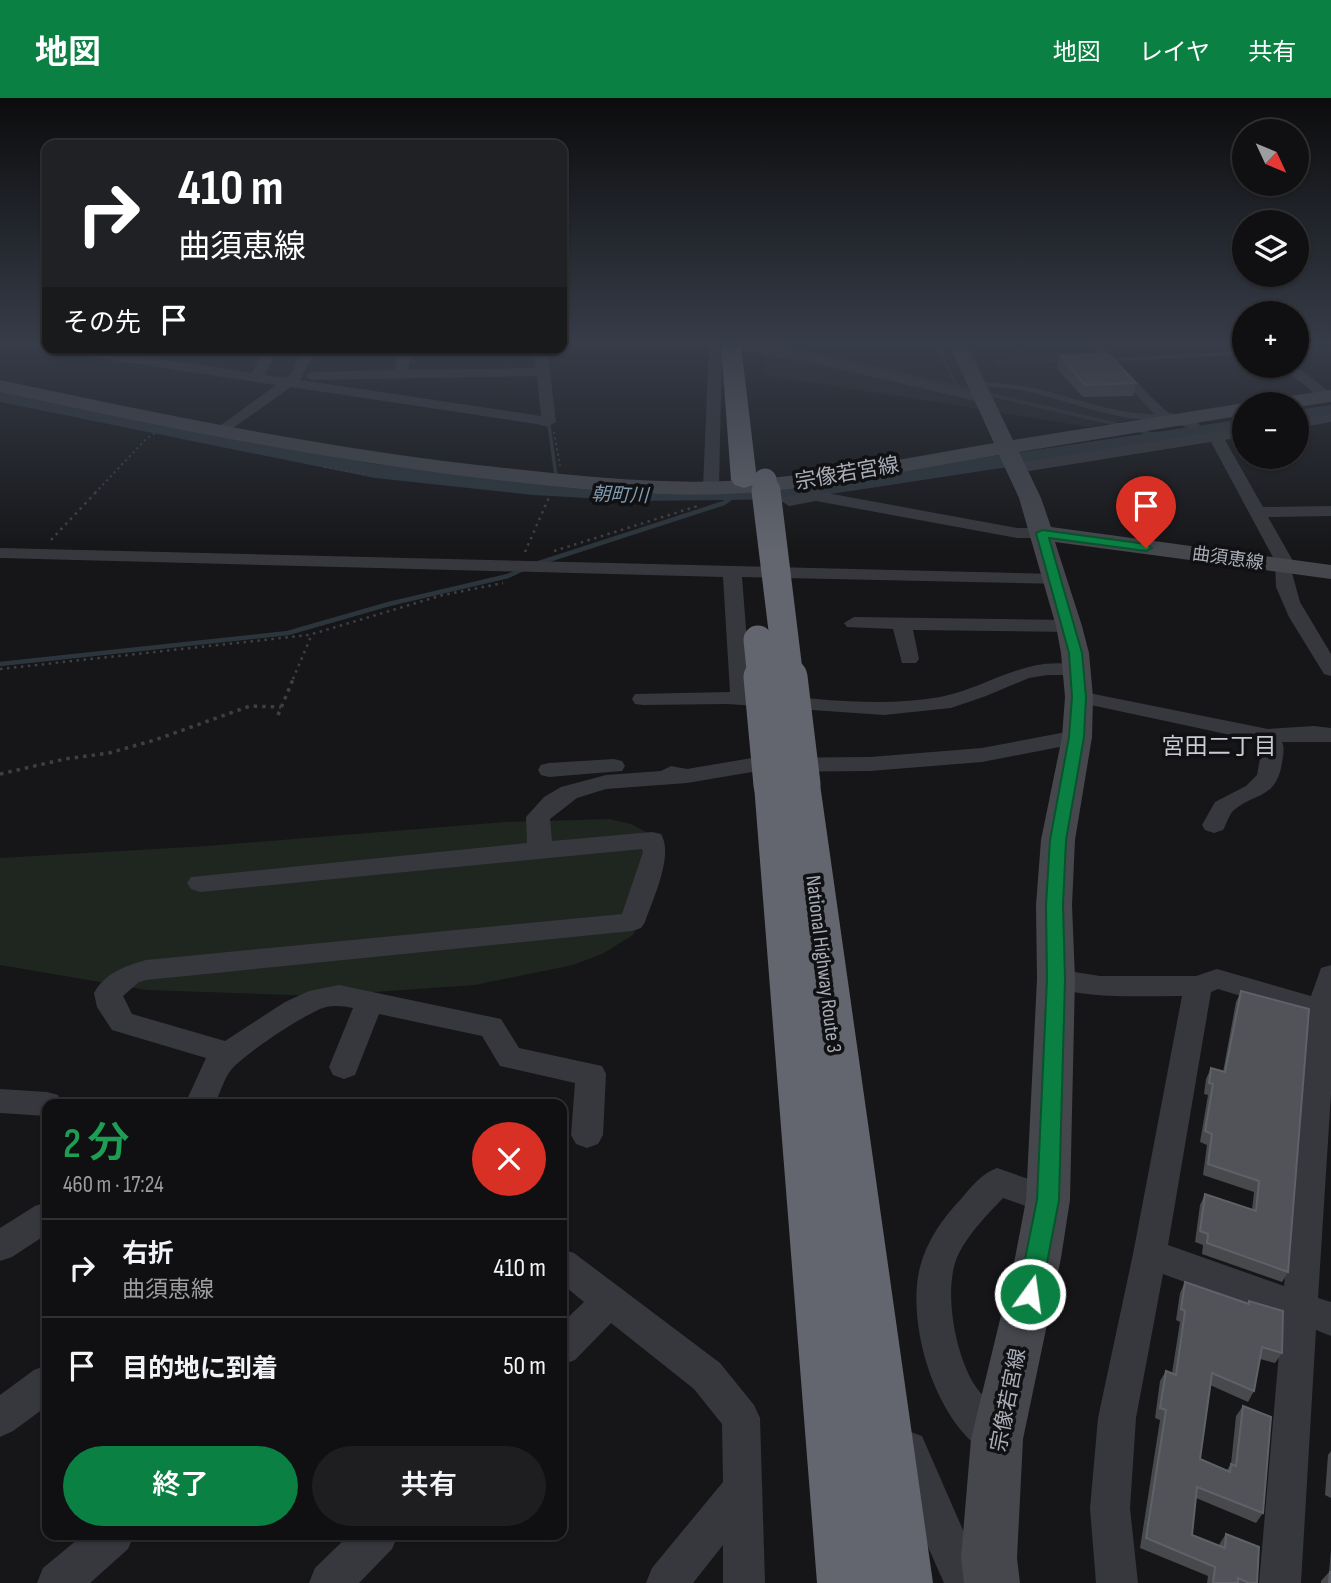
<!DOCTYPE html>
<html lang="ja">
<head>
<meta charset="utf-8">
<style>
	body { margin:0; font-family:"Sofia Sans Condensed","Noto Sans JP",sans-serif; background:#1e1e20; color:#f1f3f6; height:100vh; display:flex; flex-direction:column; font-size:26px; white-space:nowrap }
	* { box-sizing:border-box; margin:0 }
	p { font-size:23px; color:#9c9d9f }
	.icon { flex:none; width:38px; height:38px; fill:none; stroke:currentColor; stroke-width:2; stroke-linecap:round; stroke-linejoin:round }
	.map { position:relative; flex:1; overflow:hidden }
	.drawer { position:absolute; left:42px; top:1001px; width:525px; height:441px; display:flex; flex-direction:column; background:#101012; border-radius:14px; box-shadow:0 2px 5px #0004,0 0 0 2px #303032 }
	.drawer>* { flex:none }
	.guide { position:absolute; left:42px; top:42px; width:525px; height:214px; border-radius:14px; box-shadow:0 2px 5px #0004,0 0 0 2px #303032; background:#202124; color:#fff; overflow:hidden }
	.needle { width:46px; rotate:134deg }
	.buttons { position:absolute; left:1232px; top:21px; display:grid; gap:14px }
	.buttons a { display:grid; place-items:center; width:77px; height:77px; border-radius:50%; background:#101012; box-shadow:0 2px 5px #0004,0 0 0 2px #303032; font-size:35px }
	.pin { position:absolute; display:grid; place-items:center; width:60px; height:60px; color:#fff; margin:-72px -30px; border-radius:50% 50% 50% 0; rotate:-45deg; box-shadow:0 0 7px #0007 }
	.pin .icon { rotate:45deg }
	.me { position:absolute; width:77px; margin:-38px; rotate:14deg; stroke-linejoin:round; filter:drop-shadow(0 0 5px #0008) }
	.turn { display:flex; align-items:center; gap:24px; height:147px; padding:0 21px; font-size:32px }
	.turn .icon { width:91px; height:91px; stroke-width:2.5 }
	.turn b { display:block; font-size:49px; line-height:60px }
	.then { display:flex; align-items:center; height:66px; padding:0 21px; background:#0003; gap:14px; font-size:26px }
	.round { display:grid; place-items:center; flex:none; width:74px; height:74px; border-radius:37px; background:#1e1e20 }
	.head { display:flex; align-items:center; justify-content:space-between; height:119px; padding:0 21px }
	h1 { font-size:42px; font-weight:600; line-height:52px; color:#1e9e55 }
	.button { display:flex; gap:14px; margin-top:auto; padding:14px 21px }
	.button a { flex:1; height:80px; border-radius:42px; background:#0b8043; color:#fff; font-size:28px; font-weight:600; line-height:80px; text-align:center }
	.button a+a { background:#1e1e20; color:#f1f3f6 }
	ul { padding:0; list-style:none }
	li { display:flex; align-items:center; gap:21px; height:98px; padding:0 21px; border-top:2px solid #303032 }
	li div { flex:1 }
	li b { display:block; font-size:26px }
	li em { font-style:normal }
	header { display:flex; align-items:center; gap:42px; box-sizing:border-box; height:98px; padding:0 35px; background:#0b8043; color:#fff }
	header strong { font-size:33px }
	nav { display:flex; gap:38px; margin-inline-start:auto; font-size:24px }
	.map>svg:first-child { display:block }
	.built { fill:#222225 }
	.green { fill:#1e261f }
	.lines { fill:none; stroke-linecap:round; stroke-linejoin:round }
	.stream-far1 { stroke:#2c353c; stroke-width:3.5 }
	.stream { stroke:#2c353c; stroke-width:4.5 }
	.river { fill:#2c353c; fill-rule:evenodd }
	.path-far2 { stroke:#3d3f44; stroke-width:2; stroke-dasharray:2 3.5; stroke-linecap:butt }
	.path-far1 { stroke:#3d3f44; stroke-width:2.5; stroke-dasharray:2.5 4.5; stroke-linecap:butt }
	.path { stroke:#3d3f44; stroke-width:3.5; stroke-dasharray:3.5 5; stroke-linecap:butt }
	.lane { fill:#37383d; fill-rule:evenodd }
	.street { fill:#37383d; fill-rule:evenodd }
	.secondary { fill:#45474d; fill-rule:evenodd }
	.highway { fill:#63666e; fill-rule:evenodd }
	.highway-bridge-far2 { stroke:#63666e; stroke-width:23 }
	.highway-bridge-far1 { stroke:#63666e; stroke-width:29 }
	.highway-bridge { stroke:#63666e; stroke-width:37 }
	.wall { fill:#47494d }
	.building { fill:#525359; stroke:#5f6168; stroke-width:2 }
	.route { fill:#0b8043; stroke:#07532c; stroke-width:2 }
	.labels { text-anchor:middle; stroke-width:7; stroke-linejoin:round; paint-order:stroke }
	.far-street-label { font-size:18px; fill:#a8adb8; stroke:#111113 }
	.far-water-label { font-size:19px; font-style:italic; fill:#7f9bb3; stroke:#111113 }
	.street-label { font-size:21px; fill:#a8adb8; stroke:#111113 }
	.neighbourhood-label { font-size:23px; fill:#c9ccd4; stroke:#111113 }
</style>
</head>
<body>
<header>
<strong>地図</strong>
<nav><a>地図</a><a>レイヤ</a><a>共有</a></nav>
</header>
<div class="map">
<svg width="1331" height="1485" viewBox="0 0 1331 1485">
	<rect width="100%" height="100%" fill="#161618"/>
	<polygon class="built" points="764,247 1093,247 1161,317 1089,329 765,277"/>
	<polygon class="green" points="609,721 631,726 659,741 645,816 633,837 602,856 573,867 475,887 316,898 147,892 0,867 0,760 207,748 505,724"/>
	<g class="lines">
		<g class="stream-far1">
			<polyline points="18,247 64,253"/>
			<polyline points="937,247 957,289"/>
			<polyline points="766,248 890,273 1120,327"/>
			<polyline points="1297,253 1331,253"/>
			<polyline points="1110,262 1244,255"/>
			<polyline points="996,264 1064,262"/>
			<polyline points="542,326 549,327 556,378 545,393"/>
			<polyline points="1137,332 1159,338"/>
		</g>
		<g class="stream">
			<polyline points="533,467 724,405 734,398"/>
			<polyline points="0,566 288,535 389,506 508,478 523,471"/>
		</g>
		<g class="river">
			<polygon points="0,292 375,366 533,383 639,389 798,387 1244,321 1244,333 798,401 639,403 533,397 375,380 0,304"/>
			<polygon points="1331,307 1331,319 1297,324 1297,312"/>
		</g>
		<g class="path-far2">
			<polyline points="554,334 560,368"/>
			<polyline points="324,369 365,376"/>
			<polyline points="95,395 146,341 155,335"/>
		</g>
		<g class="path-far1">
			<polyline points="51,442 97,393"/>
			<polyline points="554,453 701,407"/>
			<polyline points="525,454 550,397"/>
			<polyline points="0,571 309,537 443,497 503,485"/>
			<polyline points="293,581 312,536"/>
		</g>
		<g class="path">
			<polyline points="278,617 294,579"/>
			<polyline points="0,676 65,661 109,655 155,642 250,608 281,609"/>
		</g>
		<path class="lane" d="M979,284C996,285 1012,286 1029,289C1075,299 1116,318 1164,316L1168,318C1139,332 1063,301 1030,294C1012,290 995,290 977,287L976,286Z"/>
		<g class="street">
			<polygon points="29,247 47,247 47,250 52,250 36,251"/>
			<polygon points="709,247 722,247 719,389 711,394 703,389"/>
			<polygon points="724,247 750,247 836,262 989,298 991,301 984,305 836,270 731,251"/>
			<path d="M1089,247H1102C1114,259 1159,310 1170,315C1181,319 1191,317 1200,327L1198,330L1193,331L1159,321Z"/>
			<polygon points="54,250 88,250 252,275 260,258 233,254 227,250 263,250 275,255 265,277 285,280 291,276 302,250 353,250 347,254 314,255 300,282 541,318 537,278 312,282 305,278 312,274 394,272 400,250 413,250 408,272 536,270 533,250 547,250 556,324 549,328 291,289 222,338 217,336 214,333 217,330 276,287 60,254"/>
			<polygon points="1281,268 1296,268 1331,295 1331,301 1321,301"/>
			<polygon points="1331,316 1331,324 1297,330 1297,322"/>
			<polygon points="1244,329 1244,338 1225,342 1263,409 1331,408 1331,418 1268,419 1293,463 1292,475 1300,504 1331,556 1331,578 1324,576 1289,519 1276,489 1275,463 1211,344 1017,375 1009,370 1017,365"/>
			<polygon points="816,393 1017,430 1042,430 1051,435 1042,440 1017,440 816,403 789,408 781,403 783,399"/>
			<path d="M0,450L1056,476L1063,478L1065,482L1063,486L742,479L751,595C813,600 878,610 940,599C992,589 1028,554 1085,569L1088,573L1085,577H1048L1029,580L986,598L951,610L884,617L727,606L643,607L635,606L632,601L635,596L730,594L723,479L0,460Z"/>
			<polygon points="854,519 1069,522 1079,528 1069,534 913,532 919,561 916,565 902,565 893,531 847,529 844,525"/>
			<path d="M1079,593L1268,631L1314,628L1331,630V644H1282C1285,651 1283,657 1282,665C1276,702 1254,694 1233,713C1229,717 1226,727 1223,732L1214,735L1205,732L1202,727L1215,704L1246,688L1257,677L1262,649L1259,643L1072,603L1068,599L1072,595Z"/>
			<path d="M1077,632L1085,634L1088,639L1085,644L982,664L870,673L752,674L687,685L606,691L577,700L550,721L552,743L652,734L661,736C674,757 653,801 645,824L641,830L632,833L146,882L139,884L123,898L132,916L225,943L285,904L309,893L339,887L501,921L519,950L602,968L606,976L603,1037L598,1046L587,1050L576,1046L571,1037L575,985L500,968L482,938L379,916L355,977L344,981L333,977L329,969L353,910C344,908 336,907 326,909C307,914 244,956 231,972C224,981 220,995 215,1006H185L206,960L112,932L97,909L94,895C105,875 125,868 146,862L622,816L643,754L642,751L200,794L191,791L187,785L191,779L527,745L526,719L544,699L561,689L606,677L661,673L671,668L687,671L752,660L870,659L982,650Z"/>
			<polygon points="614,661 622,663 625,668 622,673 549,679 541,677 538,672 541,667 549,665"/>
			<path d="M1331,867V996L1318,1200L1331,1204V1238L1316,1232L1301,1485H1259L1282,1220L1163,1176L1136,1320L1130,1410L1138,1485H1096L1090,1410L1098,1320L1133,1156L1182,898C1137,898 1090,901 1046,888L1042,881L1046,874L1056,871L1100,878H1196L1217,871L1311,898L1321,870ZM1218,891L1307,918L1284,1188L1168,1147L1211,894Z"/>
			<polygon points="0,991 47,994 58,997 62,1006 47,1006 47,1018 0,1015"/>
			<path d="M997,1070L1060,1092L1064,1102L1060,1112L1048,1116L1003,1100C987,1117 970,1134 959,1155C942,1188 955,1256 974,1286C987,1306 1007,1319 1016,1341L1011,1355L997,1360C938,1336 905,1227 920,1169C927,1142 943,1120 961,1101C972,1088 981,1076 997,1070Z"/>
			<polygon points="47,1104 47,1136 12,1159 0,1163 0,1130 35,1108"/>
			<polygon points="562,1151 574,1155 720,1265 754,1307 760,1320 765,1485 723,1485 723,1447 693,1485 646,1485 652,1470 723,1384 722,1326 694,1291 611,1225 575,1262 562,1267 562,1225 584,1204 562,1186"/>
			<polygon points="47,1267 47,1308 13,1333 0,1339 0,1297 34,1272"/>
			<polygon points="908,1333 922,1338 986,1485 944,1485 894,1372 889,1352 894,1338"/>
			<polygon points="83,1437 134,1437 128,1451 90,1485 37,1485 43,1470"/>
			<polygon points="349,1437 398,1437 392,1451 359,1485 309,1485 315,1470"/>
		</g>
		<g class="secondary">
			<path d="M949,247H967L1013,342L1244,305L1249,306H1244V317L1019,354L1041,400L1051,429L1331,467V481L1055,444L1082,528L1089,555L1093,599L1092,639L1075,742L1072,807L1075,881L1070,1102L1061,1160L1023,1341L1017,1460L1020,1485H964L961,1460L971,1341L1015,1160L1026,1102L1037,881L1036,807L1041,742L1062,639L1065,599L1061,555L1056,528L1019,400L999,357C909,372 818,392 727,396C653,399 579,391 505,383C335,364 167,330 0,294V282C167,318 335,352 505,370C579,378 653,386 727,383C816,379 906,360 994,345Z"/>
			<polygon points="1331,292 1331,304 1297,309 1297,306 1266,306 1276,300"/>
		</g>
		<g class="highway">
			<polygon points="721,247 741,247 757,382 753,387 744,390 735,387 731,382"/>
			<polygon points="802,675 815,678 820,686 933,1485 817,1485 754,687 759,679 772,676 787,682 789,678"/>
		</g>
		<polyline class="highway-bridge-far2" points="765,382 767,395"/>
		<g class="highway-bridge-far1">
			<polyline points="766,393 789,581"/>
			<polyline points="758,542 762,581"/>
		</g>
		<g class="highway-bridge">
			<polyline points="762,579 772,687"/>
			<polyline points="789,579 802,686"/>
		</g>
	</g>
	<g class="wall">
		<polygon points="1060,258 1136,285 1133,298 1083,299 1057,270"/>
		<polygon points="1241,893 1288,1174 1282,1184 1202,1156 1203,1147 1195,1144 1200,1107 1205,1096 1252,1112 1254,1094 1203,1077 1207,1047 1200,1044 1208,997 1204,996 1206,981 1211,970 1223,974 1236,904"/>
		<polygon points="1185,1184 1248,1206 1249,1203 1282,1255 1275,1265 1260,1261 1254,1293 1248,1304 1210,1287 1200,1361 1227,1372 1231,1366 1236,1318 1243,1308 1263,1415 1256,1425 1196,1400 1192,1437 1219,1448 1220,1445 1226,1436 1257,1485 1207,1485 1208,1478 1140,1450 1160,1322 1155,1320 1160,1283 1166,1273 1172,1275 1180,1224 1176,1222 1180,1195"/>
		<polygon points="1331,1353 1331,1400 1325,1397 1328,1357"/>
		<polygon points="1331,1452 1331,1485 1321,1485 1321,1483 1329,1474"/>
	</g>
	<g class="building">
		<polygon points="1108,256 1136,285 1085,287 1060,258"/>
		<polygon points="1241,893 1309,911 1288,1174 1207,1145 1208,1136 1200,1133 1205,1096 1256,1113 1259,1083 1208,1066 1212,1036 1205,1033 1213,986 1209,985 1211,970 1225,974"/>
		<polygon points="1185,1184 1249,1206 1249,1203 1283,1213 1282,1255 1262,1249 1254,1293 1212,1275 1200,1361 1230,1374 1231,1366 1236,1368 1243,1308 1271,1319 1263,1415 1197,1389 1192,1437 1225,1450 1226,1436 1259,1449 1257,1485 1249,1485 1238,1480 1238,1485 1213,1485 1215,1469 1146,1440 1166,1312 1160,1310 1166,1273 1176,1277 1185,1213 1181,1211"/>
		<polygon points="1330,1474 1331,1474 1331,1485 1329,1485"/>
	</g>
	<linearGradient id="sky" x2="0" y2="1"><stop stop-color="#0c0c0d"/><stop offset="0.54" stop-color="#363c48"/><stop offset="1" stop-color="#363c48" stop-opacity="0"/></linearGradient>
	<rect width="1331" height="454" fill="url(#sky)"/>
	<polygon class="route" points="1042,432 1146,446 1152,450 1146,453 1049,440 1082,555 1086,599 1084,639 1066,742 1063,807 1065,881 1059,1102 1041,1196 1038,1203 1030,1206 1021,1203 1018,1196 1037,1102 1047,881 1046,807 1050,742 1069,639 1072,599 1069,555 1036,435"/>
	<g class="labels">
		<g class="far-street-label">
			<text transform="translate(1228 460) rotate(8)" y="6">曲須恵線</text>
		</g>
		<g class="far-water-label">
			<text transform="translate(620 396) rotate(2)" y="7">朝町川</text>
		</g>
		<g class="street-label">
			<text transform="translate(847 375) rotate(-10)" y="7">宗像若宮線</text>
			<text transform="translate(824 866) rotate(83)" y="7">National Highway Route 3</text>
			<text transform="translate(1008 1302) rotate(-79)" y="7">宗像若宮線</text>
		</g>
		<g class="neighbourhood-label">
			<text x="1219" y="656">宮田二丁目</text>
		</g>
	</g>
</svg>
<div class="buttons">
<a><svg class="needle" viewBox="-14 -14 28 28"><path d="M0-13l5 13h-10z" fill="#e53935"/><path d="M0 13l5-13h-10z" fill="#9c9d9f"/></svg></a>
<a><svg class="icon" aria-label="layers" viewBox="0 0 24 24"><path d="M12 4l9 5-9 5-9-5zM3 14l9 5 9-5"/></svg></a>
<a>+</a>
<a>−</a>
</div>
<div class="pin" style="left:1146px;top:450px;background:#d93025"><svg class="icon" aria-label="arrive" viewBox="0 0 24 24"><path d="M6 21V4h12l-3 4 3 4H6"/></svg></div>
<svg class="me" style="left:1030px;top:1196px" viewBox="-20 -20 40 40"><circle r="17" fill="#0b8043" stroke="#fff" stroke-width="3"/><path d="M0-11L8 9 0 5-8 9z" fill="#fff"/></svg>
<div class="guide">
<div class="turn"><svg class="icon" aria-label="right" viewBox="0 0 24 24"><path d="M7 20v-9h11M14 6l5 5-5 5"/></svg><div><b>410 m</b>曲須恵線</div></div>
<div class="then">その先<svg class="icon" aria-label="arrive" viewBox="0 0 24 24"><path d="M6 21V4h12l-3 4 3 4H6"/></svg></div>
</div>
<section class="drawer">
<div class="head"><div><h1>2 分</h1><p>460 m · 17:24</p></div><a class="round" style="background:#d93025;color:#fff"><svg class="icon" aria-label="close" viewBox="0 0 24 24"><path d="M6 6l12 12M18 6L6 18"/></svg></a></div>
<ul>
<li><svg class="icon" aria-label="right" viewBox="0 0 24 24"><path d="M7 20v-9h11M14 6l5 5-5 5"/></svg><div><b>右折</b><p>曲須恵線</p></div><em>410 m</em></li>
<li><svg class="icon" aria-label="arrive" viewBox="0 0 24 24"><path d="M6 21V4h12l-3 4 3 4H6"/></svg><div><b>目的地に到着</b></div><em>50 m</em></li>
</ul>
<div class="button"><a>終了</a><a>共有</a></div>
</section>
</div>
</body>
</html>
